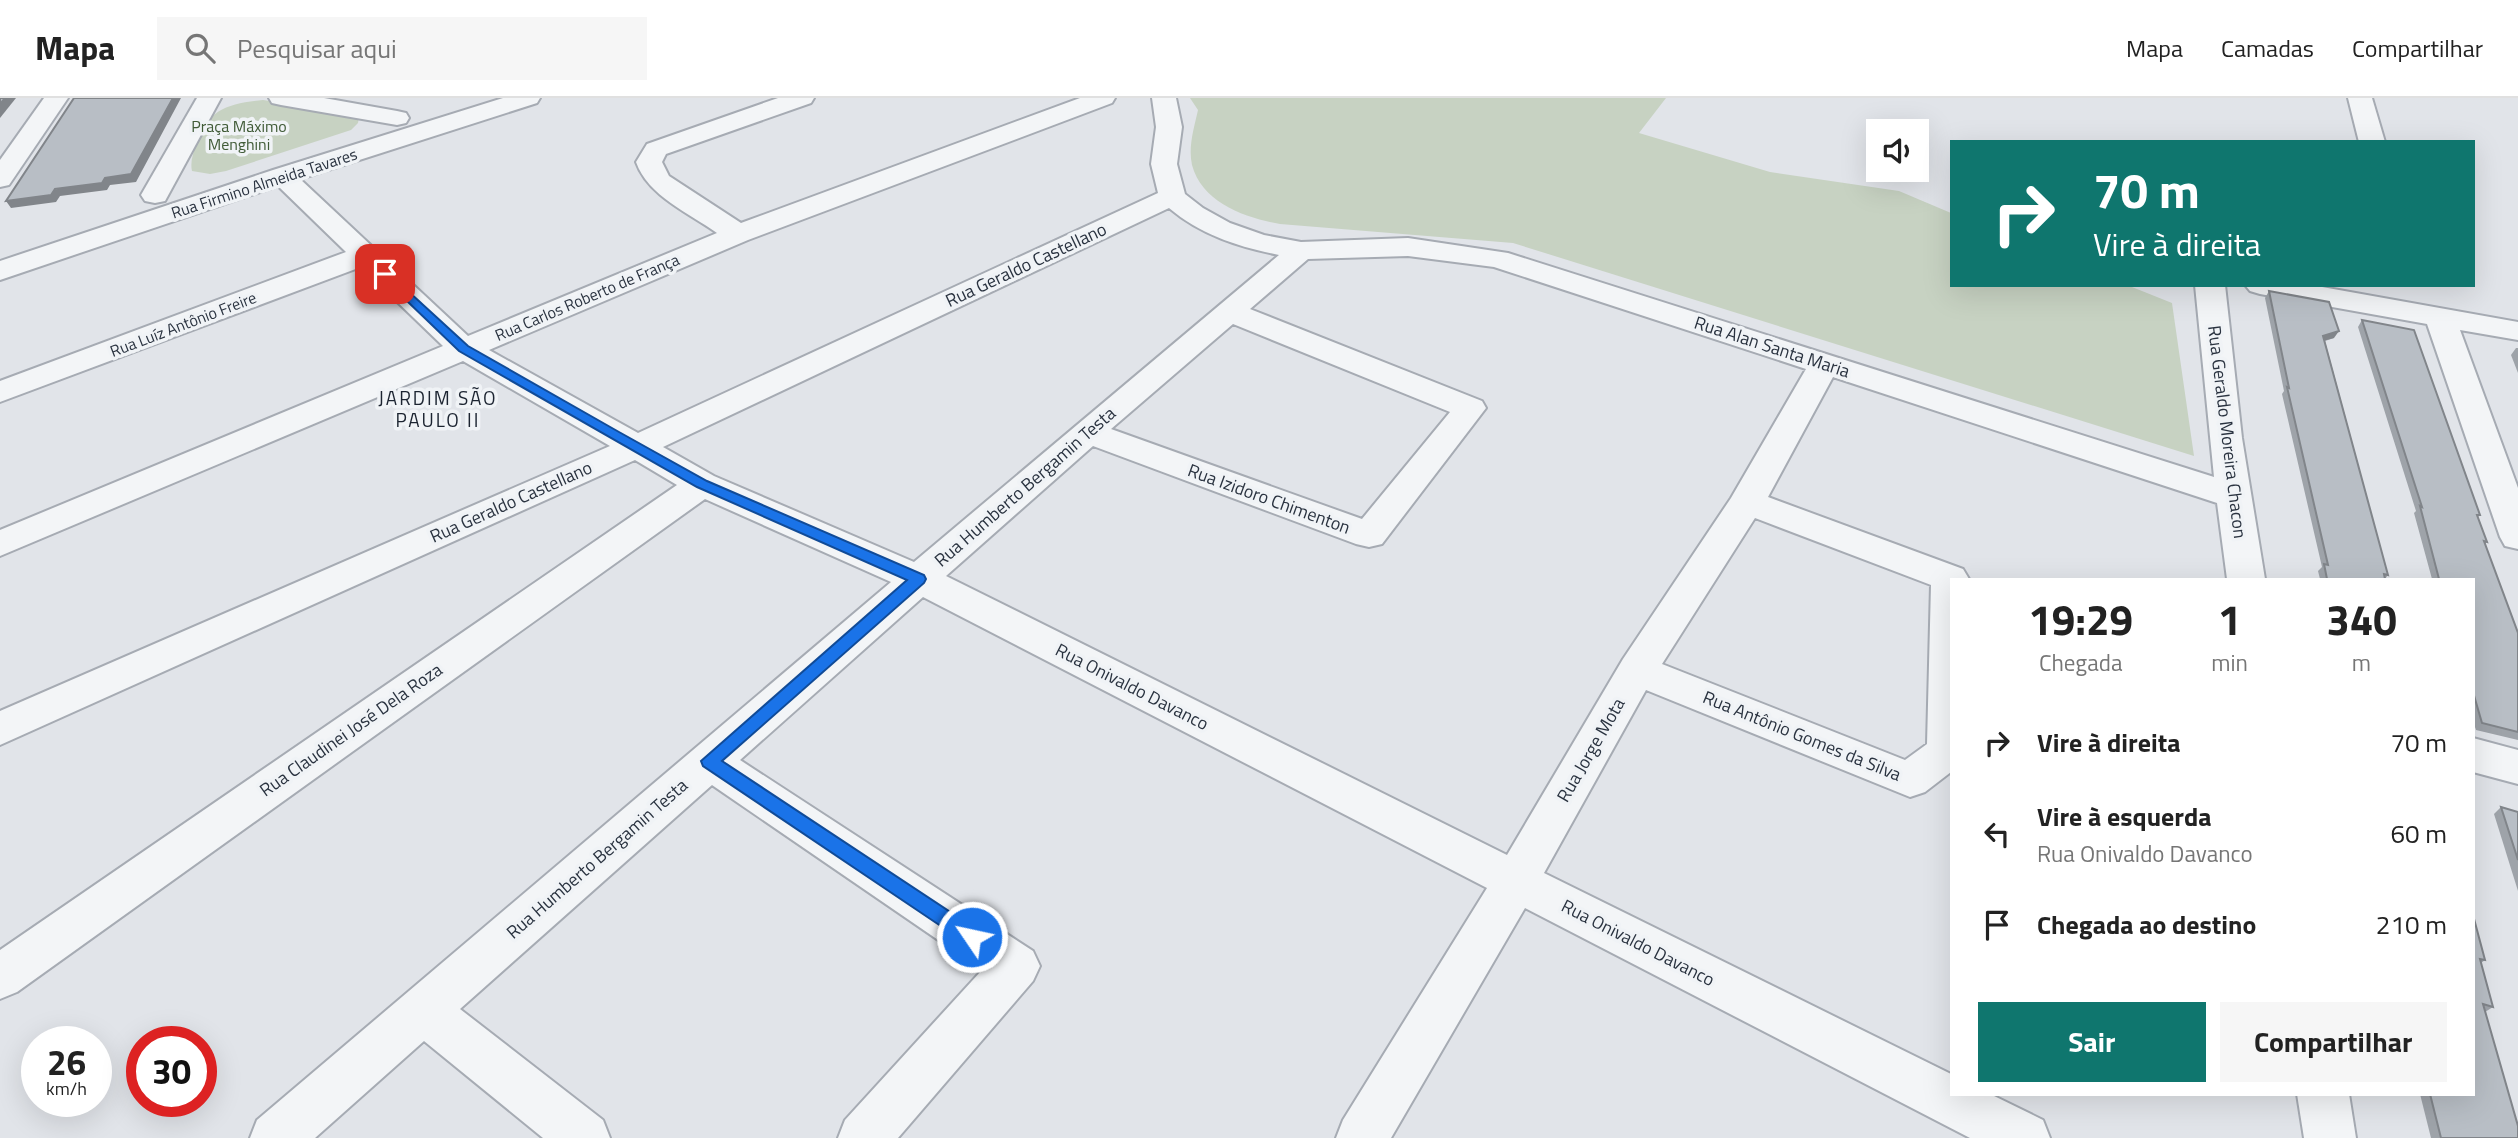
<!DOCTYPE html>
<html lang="pt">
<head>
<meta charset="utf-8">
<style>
	body { margin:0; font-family:"Titillium Web",sans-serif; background:#f6f6f6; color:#222; height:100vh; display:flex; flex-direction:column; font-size:26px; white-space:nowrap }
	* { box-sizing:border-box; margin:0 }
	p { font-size:23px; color:#767676 }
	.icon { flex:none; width:38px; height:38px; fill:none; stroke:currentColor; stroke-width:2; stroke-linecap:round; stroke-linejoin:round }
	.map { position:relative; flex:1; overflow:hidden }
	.drawer { position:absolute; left:1950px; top:480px; width:525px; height:518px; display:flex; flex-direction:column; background:#fff; border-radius:0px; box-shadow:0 7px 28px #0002 }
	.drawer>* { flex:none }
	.guide { position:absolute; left:1950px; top:42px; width:525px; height:147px; border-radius:0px; box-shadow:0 7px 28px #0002; background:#0f766e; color:#fff; overflow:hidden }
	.tools { position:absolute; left:1866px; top:21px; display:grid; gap:14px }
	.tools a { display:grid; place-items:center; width:63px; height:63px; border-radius:0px; background:#fff; box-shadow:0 7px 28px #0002; font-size:35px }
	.speed { position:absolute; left:21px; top:928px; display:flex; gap:14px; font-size:35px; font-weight:700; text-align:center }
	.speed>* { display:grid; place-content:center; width:91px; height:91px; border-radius:50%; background:#fff; box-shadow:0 7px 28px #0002; line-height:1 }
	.speed small { font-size:18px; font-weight:400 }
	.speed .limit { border:10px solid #d22; background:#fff; color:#111 }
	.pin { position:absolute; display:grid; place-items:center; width:60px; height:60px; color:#fff; margin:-30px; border-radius:14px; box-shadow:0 4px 10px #0006 }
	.me { position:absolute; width:77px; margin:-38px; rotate:304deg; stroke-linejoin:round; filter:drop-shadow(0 0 5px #0008) }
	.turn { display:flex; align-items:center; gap:24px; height:147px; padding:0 28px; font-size:32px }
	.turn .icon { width:91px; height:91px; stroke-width:2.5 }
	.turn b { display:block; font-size:49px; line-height:60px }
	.eta { display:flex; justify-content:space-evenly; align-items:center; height:119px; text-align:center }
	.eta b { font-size:42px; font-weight:700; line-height:49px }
	.button { display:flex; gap:14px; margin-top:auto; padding:14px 28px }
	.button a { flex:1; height:80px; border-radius:0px; background:#0f766e; color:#fff; font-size:28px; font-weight:700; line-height:80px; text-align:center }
	.button a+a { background:#f6f6f6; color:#222 }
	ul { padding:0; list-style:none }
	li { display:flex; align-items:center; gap:21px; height:91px; padding:0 28px }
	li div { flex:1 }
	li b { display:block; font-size:26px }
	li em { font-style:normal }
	header { display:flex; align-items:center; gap:42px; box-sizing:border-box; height:98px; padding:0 35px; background:#fff; border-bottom:2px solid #e0e0e0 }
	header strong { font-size:33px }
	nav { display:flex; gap:38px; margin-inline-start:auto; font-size:24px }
	.search { width:490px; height:63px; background:#f6f6f6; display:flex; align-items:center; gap:18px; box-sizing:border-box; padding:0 24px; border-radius:0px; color:#767676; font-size:26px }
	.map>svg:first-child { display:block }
	.green { fill:#c7d2c2 }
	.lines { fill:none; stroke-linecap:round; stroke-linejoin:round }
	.minor-casing { stroke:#a6abb3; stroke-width:4 }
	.minor { fill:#f3f5f7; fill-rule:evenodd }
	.wall { fill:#9ea3a9 }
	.shaded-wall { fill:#81858a }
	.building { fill:#b8bec5; stroke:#81858a; stroke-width:2 }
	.route { fill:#1a73e8; stroke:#114b97; stroke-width:2 }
	.labels { text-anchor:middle; stroke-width:7; stroke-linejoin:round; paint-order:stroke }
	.far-park-label { font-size:16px; fill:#405b37; stroke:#f0f3f6 }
	.far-street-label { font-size:16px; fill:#2a3340; stroke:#f0f3f6 }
	.street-label { font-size:18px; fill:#2a3340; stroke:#f0f3f6 }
	.neighbourhood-label { font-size:19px; letter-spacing:2px; fill:#1c2431; stroke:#f0f3f6 }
</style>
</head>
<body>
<header>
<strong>Mapa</strong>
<div class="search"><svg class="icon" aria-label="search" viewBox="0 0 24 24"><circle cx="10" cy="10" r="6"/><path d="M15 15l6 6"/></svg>Pesquisar aqui</div>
<nav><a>Mapa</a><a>Camadas</a><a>Compartilhar</a></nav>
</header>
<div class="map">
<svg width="2518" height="1040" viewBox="0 0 2518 1040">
	<rect width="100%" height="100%" fill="#e1e4e9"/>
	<g class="green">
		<path d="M1190,0H1666L1639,35L1770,74L1899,93L1951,115V187H2127L2172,205L2194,358L1513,145L1280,126C1246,120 1202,105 1192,67C1188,49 1194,30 1198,12Z"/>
		<path d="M263,2L356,17L359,19L358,25L351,32L226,73L210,76L192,73C190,64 193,56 196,46C206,12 229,5 263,2Z"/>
	</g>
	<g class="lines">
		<g class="minor-casing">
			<g id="minor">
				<polygon points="44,0 68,0 9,87 0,89 0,62"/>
				<polygon points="197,0 221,0 165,103 155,105 145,103 141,97"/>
				<polygon points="269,0 324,0 397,13 406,15 409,20 406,25 397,27 281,7 272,5"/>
				<path d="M503,0H540L537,5L300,81L468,238L717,135C689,115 648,98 636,64L647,46L778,0H814L811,5L666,56L662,64L669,78L741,125L1080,0H1115L1112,5L748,142L489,252L638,335L1158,95L1151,66L1156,29L1152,0H1176L1182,29L1177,66L1185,96L1203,110L1230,125L1264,137L1301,144L1408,140L1508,155L2214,379L2195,187H2225L2242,340L2265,481H2227L2217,405L1833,279L1768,399L1963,471L1969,481H1951V674L1925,694L1910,699L1646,592L1544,775L1951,976V996H1990L2043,1022L2050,1040H1970L1525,810L1391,1040H1336L1343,1022L1487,790L923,499L740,662L1033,853L1040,868L1033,883L898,1040H838L845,1022L982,872L712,687L460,911L603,1022L610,1040H543L424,943L315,1040H250L257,1022L891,484L705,401L17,894L0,901V852L677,387L635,362L0,647V613L610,348L463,263L0,458V432L443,248L361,169L0,304V283L346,154L278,88L0,182V163L273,72ZM1169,110C1201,137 1239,149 1279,157L914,464L714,378L663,349ZM1408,158L1494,169L1806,271L1731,400L1623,561L1507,757L946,478L1093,348L1356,446L1369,449L1382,446L1486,310L1482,303L1250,211L1308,161ZM1233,226L1450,314L1362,421L1111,331ZM1755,420L1931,487L1927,646L1905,662L1662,566Z"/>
				<polygon points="2348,0 2372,0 2385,44 2359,44"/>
				<polygon points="2245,187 2311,187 2518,224 2518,242 2460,232 2518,390 2518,451 2505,448 2500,439 2427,226 2260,196 2250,193"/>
				<polygon points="2473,640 2518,652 2518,686 2473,674"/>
				<polygon points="2297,996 2349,996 2356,1040 2304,1040"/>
			</g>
		</g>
		<use href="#minor" class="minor"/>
	</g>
	<g class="wall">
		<polygon points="2269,193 2334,240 2325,243 2388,477 2385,481 2320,481 2318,473 2322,469 2282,296 2284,293 2265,200"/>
		<polygon points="2362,222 2480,417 2478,419 2487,444 2485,446 2518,535 2518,642 2476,632 2473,623 2473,481 2432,481 2414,415 2416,413 2358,229"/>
		<polygon points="2516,250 2518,250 2518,275 2511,257"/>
		<polygon points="2501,709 2518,714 2518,793 2494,716"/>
		<polygon points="2473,817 2485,862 2481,865 2493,909 2485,914 2518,1040 2431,1040 2420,996 2473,996"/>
	</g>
	<g class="shaded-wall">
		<polygon points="5,0 16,0 0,20 0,6"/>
		<polygon points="173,0 181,0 136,84 110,87 107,92 60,98 56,104 11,110 6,103 105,80"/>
		<polygon points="2339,233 2334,240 2319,244 2323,238"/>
	</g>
	<g class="building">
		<polygon points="0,0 5,0 0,6"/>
		<polygon points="74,0 173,0 131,76 105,80 102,85 55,91 51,97 6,103"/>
		<polygon points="2269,193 2329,204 2339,233 2323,238 2388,477 2384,476 2385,481 2327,481 2324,466 2328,467 2287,289 2289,290"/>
		<polygon points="2362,222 2414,232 2480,417 2477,417 2487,444 2484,443 2518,535 2518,634 2482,625 2473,594 2473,481 2439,481 2420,408 2422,409"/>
		<polygon points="2501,709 2518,714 2518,762"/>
		<polygon points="2473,817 2485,862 2480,861 2493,909 2483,906 2518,1028 2518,1040 2441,1040 2430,996 2473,996"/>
	</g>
	<polygon class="route" points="385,172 468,248 619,334 707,383 924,477 926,481 924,485 722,663 979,833 982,839 979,845 972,848 966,845 703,668 701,663 907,482 697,389 459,253 381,178 381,173"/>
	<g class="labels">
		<g class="far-park-label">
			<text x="239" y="34">Praça Máximo<tspan x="239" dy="18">Menghini</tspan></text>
		</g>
		<g class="far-street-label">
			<text transform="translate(264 85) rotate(-18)" y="6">Rua Firmino Almeida Tavares</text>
			<text transform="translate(587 199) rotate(-23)" y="6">Rua Carlos Roberto de França</text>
			<text transform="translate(183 226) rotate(-21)" y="6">Rua Luíz Antônio Freire</text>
		</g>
		<g class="street-label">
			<text transform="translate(1026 167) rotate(-25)" y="6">Rua Geraldo Castellano</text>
			<text transform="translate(1772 249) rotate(18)" y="6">Rua Alan Santa Maria</text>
			<text transform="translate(2227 334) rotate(83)" y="6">Rua Geraldo Moreira Chacon</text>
			<text transform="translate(1025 389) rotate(-41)" y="6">Rua Humberto Bergamin Testa</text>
			<text transform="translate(1269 401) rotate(20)" y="6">Rua Izidoro Chimenton</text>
			<text transform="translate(511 404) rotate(-24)" y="6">Rua Geraldo Castellano</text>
			<text transform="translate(1132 589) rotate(27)" y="6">Rua Onivaldo Davanco</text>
			<text transform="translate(351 632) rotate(-35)" y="6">Rua Claudinei José Dela Roza</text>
			<text transform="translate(1802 638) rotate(22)" y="6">Rua Antônio Gomes da Silva</text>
			<text transform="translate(1591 652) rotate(-60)" y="6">Rua Jorge Mota</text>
			<text transform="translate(597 761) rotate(-41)" y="6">Rua Humberto Bergamin Testa</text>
			<text transform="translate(1638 845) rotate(27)" y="6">Rua Onivaldo Davanco</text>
		</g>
		<g class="neighbourhood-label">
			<text x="438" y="307">JARDIM SÃO<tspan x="438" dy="22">PAULO II</tspan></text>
		</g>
	</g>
</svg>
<div class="tools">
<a><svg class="icon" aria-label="sound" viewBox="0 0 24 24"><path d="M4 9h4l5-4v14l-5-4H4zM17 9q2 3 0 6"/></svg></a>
</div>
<div class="speed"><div>26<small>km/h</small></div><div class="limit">30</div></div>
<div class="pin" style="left:385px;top:176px;background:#d93025"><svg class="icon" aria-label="arrive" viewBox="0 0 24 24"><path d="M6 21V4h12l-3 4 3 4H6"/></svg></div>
<svg class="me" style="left:972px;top:839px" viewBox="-20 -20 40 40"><circle r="17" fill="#1a73e8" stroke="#fff" stroke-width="3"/><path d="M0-11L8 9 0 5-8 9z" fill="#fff"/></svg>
<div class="guide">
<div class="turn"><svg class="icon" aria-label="right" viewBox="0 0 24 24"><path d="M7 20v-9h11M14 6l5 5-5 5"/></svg><div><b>70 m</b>Vire à direita</div></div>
</div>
<section class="drawer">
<div class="eta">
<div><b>19:29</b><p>Chegada</p></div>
<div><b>1</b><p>min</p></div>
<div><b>340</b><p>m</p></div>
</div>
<ul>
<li><svg class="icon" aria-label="right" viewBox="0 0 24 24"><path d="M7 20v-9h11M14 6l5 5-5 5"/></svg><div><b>Vire à direita</b></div><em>70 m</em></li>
<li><svg class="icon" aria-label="left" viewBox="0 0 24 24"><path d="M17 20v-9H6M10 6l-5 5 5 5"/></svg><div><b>Vire à esquerda</b><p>Rua Onivaldo Davanco</p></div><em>60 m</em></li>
<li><svg class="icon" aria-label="arrive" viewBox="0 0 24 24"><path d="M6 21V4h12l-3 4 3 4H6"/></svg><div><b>Chegada ao destino</b></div><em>210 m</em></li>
</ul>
<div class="button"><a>Sair</a><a>Compartilhar</a></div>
</section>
</div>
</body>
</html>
